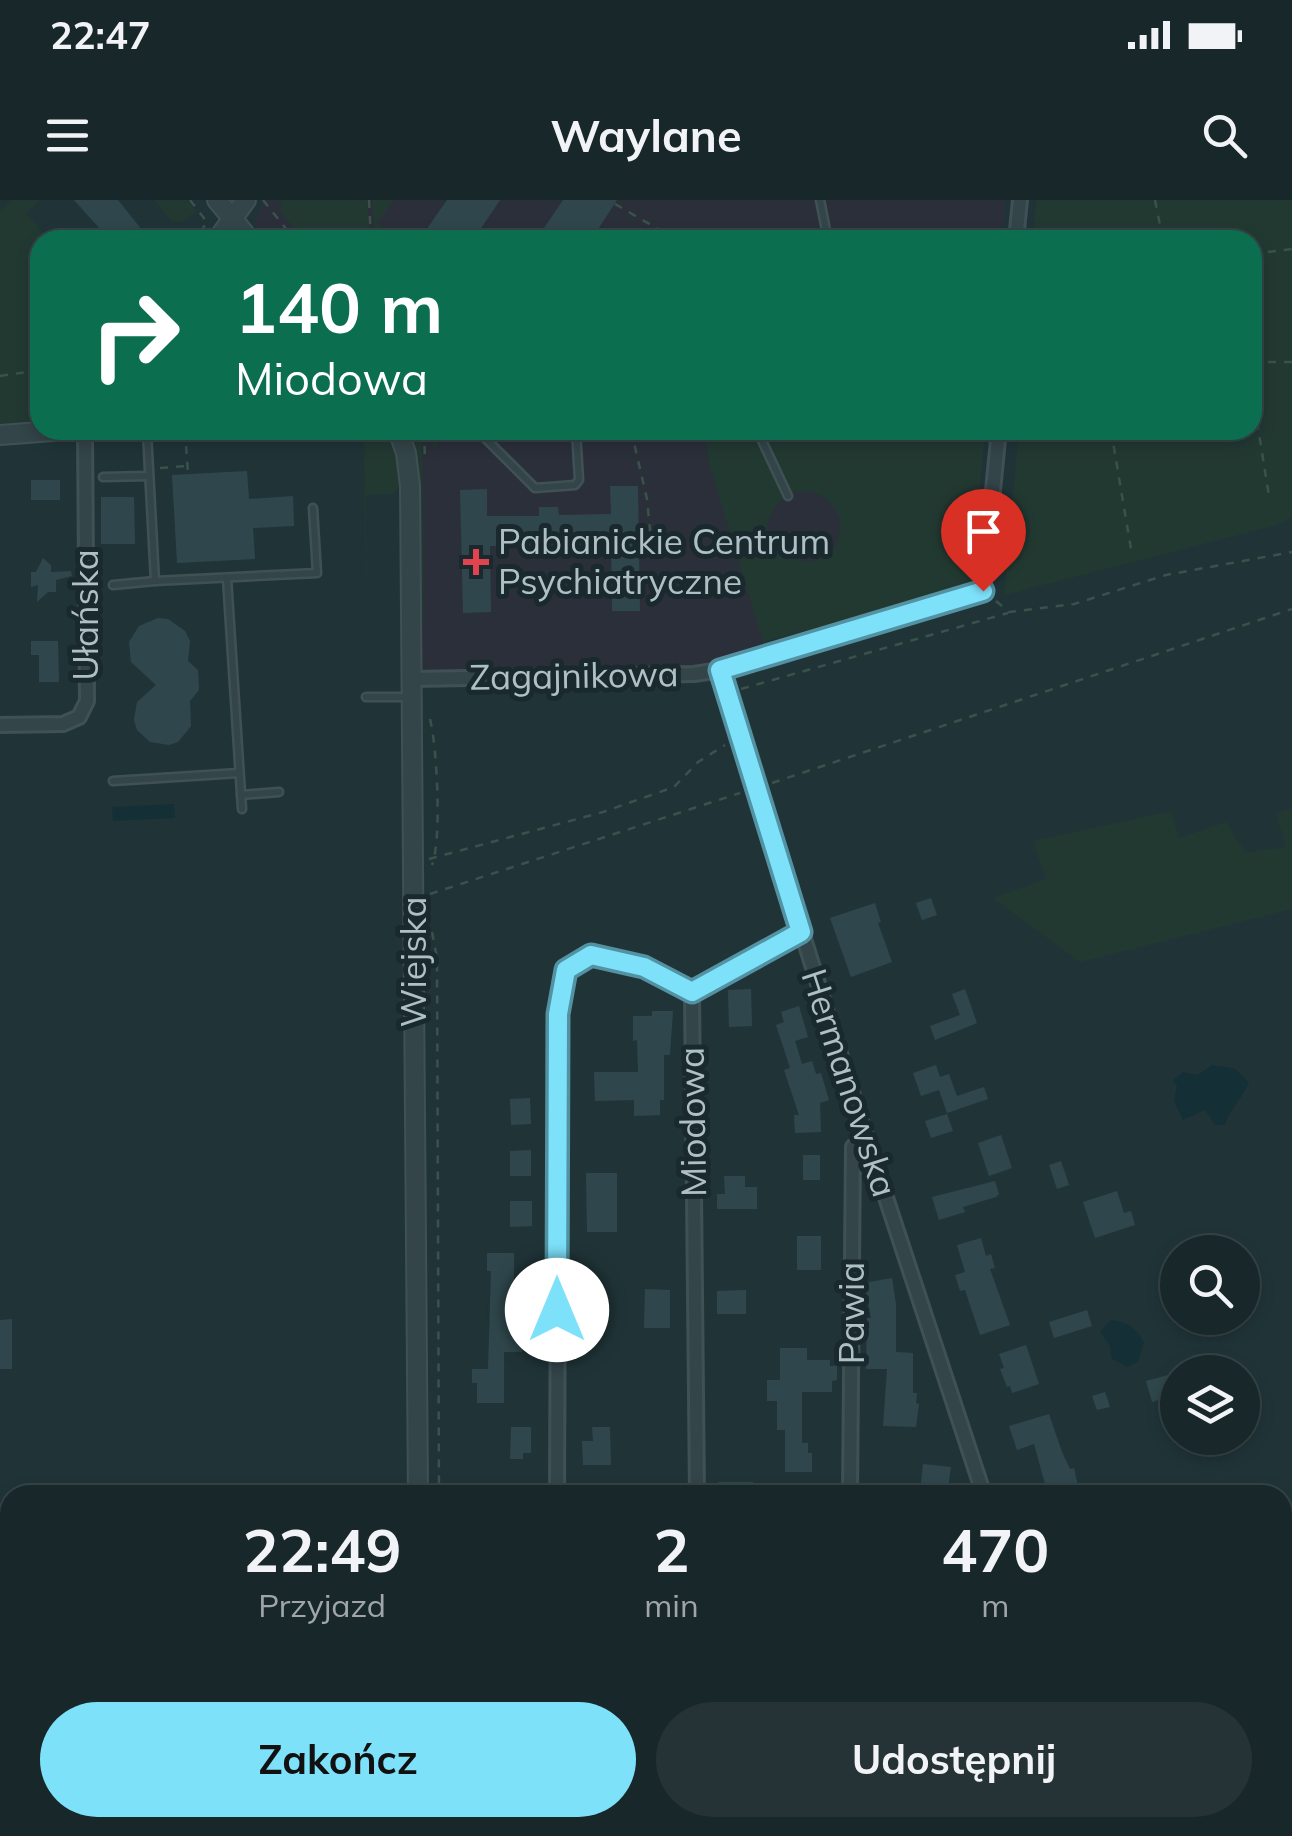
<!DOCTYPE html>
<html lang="pl">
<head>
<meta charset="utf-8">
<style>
	body { margin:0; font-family:Mulish,sans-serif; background:#253336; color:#f1f3f6; height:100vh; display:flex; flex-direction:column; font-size:38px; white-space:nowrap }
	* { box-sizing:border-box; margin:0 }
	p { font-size:32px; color:#9fa5a8 }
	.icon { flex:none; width:55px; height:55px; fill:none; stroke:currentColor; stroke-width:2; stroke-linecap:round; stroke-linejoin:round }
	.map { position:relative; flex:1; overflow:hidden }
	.details { position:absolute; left:0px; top:1285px; width:1292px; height:352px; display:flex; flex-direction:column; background:#18272a; border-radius:30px 30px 0 0; box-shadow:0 5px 15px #0003,0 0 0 2px #364447 }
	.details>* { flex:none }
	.guide { position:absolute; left:30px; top:30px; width:1232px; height:210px; border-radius:30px; box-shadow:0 5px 15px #0003,0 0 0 2px #364447; background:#0b6e4f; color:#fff; overflow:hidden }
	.buttons { position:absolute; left:1160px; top:1035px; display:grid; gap:20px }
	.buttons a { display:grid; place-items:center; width:100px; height:100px; border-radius:50%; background:#18272a; box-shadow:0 5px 15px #0003,0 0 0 2px #364447; font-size:50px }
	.pin { position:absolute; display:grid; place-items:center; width:85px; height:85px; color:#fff; margin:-102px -42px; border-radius:50% 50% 50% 0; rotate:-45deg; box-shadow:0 0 10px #0007 }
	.pin .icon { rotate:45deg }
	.me { position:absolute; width:110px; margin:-55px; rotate:0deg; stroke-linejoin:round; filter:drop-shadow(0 0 8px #0008) }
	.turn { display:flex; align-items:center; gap:35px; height:210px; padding:0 40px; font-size:45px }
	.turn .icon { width:130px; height:130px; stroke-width:2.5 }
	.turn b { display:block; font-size:70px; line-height:85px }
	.eta { display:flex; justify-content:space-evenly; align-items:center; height:170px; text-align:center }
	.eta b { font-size:60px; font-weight:700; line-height:70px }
	.cta { display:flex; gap:20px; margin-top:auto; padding:20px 40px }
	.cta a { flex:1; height:115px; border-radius:60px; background:#7ee1fa; color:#111; font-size:40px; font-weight:700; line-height:115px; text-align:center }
	.cta a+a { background:#253336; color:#f1f3f6 }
	.status { display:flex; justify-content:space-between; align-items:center; height:70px; padding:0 50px; background:#18272a; direction:ltr }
	.status svg { height:28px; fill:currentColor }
	header { display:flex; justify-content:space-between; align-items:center; height:130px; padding:0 40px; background:#18272a; font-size:45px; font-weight:700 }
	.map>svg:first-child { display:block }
	.medical { fill:#2b2f3a }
	.green { fill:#223932 }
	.water { fill:#142f35 }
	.building { fill:#2f474c }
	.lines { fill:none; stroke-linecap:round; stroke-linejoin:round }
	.service-casing { stroke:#405155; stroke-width:11 }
	.minor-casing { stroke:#405155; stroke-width:18 }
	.tertiary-casing { stroke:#405155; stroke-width:22 }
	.path { stroke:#3a524a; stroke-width:2.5; stroke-dasharray:8 8; stroke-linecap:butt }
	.service { stroke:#334549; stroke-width:6 }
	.minor { stroke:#334549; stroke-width:12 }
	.tertiary { stroke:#334549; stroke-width:18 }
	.route-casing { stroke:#5292a2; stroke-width:25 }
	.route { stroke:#7ee1fa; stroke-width:18 }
	.health-dot { fill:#e0444e; stroke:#19292d; stroke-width:4 }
	.labels { text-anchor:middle; stroke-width:10; stroke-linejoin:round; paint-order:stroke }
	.poi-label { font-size:35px; fill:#aec0c5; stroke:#19292d; text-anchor:start }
	.street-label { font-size:35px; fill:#aec0c5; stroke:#19292d }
</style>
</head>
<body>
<div class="status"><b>22:47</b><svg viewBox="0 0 49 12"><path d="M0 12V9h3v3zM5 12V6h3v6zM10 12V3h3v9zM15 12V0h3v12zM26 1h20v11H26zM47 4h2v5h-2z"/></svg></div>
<header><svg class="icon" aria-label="menu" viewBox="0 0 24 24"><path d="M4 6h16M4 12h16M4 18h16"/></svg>Waylane<svg class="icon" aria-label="search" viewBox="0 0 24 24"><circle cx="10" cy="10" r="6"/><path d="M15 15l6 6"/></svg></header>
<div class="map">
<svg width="1292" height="1636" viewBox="0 0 1292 1636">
	<rect width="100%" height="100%" fill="#203438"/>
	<g class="medical">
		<polygon points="264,0 1005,0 1002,40 265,40 256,28 255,19"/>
		<polygon points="411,230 985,230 971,387 763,442 711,465 430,470 421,466"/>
	</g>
	<g class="green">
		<polygon points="13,0 41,0 26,13 49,40 40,40 40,226 0,228 0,11"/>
		<polygon points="154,0 187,0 196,11 182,21 173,22"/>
		<polygon points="281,0 367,0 370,40 303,40 280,10"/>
		<polygon points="372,0 393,0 377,23 403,40 375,40"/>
		<polygon points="1036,0 1292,0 1292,317 1277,325 1004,395 1019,230 1252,230 1252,40 1033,40"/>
		<polygon points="346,230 387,230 396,247 402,284 392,294 366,295 367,488 364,234 347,234"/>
		<polygon points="417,230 422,233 424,419 419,417 414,241"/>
		<polygon points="433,230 443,230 433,252 434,419"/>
		<path d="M704,230H754L785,297C724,345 844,403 840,319C831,296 815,288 791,293L762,230H985L971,387L763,442L710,267Z"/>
		<polygon points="1292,608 1292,709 1080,762 993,698 1046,679 1033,641 1171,611 1179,638 1226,622 1246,653 1286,647 1276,613"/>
	</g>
	<g class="water">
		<polygon points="174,604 175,618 113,621 112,607"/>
		<path d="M1212,865L1234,868L1249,882C1243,899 1230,907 1225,925H1215L1205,910L1183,920L1174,901L1177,886L1172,881L1183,872L1198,875Z"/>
		<path d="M1111,1120C1128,1122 1137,1128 1144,1143L1138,1162L1127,1167L1111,1158L1110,1146L1100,1132Z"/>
	</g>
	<g class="building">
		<polygon points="74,0 118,0 150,40 110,40"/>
		<polygon points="447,0 500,0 473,40 434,40 424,33"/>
		<polygon points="563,0 617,0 591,40 536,40"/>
		<polygon points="247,271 249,299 293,296 294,326 253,328 255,359 177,363 172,275"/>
		<rect x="31" y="280" width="29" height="20"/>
		<polygon points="610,286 638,286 640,411 612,411 611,345 490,346 491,412 463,413 460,290 487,289 487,316 539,316 539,307 558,307 559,315 611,314"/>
		<polygon points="101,297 134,297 135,344 101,344"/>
		<polygon points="43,358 51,365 51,372 71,371 72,376 56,380 56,392 48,392 37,402 38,385 31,387 31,372 36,372"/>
		<polygon points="158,418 168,419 185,431 190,441 188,461 198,470 199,490 190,501 191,526 178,542 169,545 150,542 137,530 134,520 137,502 156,485 131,462 129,442 139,426"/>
		<polygon points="31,441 58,441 59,482 39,482 39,455 31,455"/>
		<polygon points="931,698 937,715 922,720 916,703"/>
		<polygon points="875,703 881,722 878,723 892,762 851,777 830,718"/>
		<polygon points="751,789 752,826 729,827 728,790"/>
		<polygon points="965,789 977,823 935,840 930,826 960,815 952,794"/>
		<polygon points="799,806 808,837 795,841 802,864 812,861 816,874 821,873 829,900 820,903 821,932 795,933 794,915 799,915 784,870 790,868 776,825 784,822 781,812"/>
		<polygon points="652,811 673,811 670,855 664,855 664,900 660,900 660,915 634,916 634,900 595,901 594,872 638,872 637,840 633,841 633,816 652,816"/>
		<polygon points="936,865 940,877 949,874 957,896 984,887 988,899 947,913 939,890 921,896 913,873"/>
		<polygon points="530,898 531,924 511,925 510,899"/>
		<polygon points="947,914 953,931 931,938 925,921"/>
		<polygon points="1001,935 1012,968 989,976 978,943"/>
		<polygon points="531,950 531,976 510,976 510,951"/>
		<rect x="803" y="955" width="17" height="25"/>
		<polygon points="1061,961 1069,985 1057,989 1049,965"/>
		<polygon points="586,973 617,973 617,1032 587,1032"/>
		<polygon points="724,976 745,976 745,987 757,987 757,1009 717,1009 717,994 725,994"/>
		<polygon points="995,981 999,994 996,997 963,1007 965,1012 939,1020 932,997"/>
		<polygon points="1117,991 1124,1013 1131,1011 1135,1025 1095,1038 1083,1002"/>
		<polygon points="510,1001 532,1001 532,1026 510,1027"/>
		<rect x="797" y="1036" width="24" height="34"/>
		<polygon points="981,1038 986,1056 991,1054 995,1068 990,1069 1010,1125 980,1135 965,1090 960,1091 955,1075 965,1072 957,1045"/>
		<polygon points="487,1053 514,1053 514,1107 522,1107 522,1152 504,1152 504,1203 477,1203 477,1183 472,1183 472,1169 488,1169 491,1071 487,1071"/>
		<polygon points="892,1078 896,1104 896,1152 913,1153 913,1193 917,1193 916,1203 919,1204 916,1227 883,1226 887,1169 866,1169 867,1118 871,1118 864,1083"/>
		<polygon points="645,1089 670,1090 670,1128 644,1128"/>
		<polygon points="746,1090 746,1114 717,1114 717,1091"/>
		<polygon points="1087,1110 1092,1126 1054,1138 1049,1122"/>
		<polygon points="12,1119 12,1169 0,1169 0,1120"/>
		<polygon points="1026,1145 1039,1184 1012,1193 1010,1186 1007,1187 1000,1169 1004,1168 999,1154"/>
		<polygon points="780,1148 807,1148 807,1160 830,1160 830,1166 837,1166 837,1180 832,1181 832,1192 802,1192 802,1243 808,1243 808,1253 812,1253 812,1272 785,1272 785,1230 777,1230 777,1201 767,1201 767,1180 780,1180"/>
		<polygon points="1168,1175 1169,1180 1178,1178 1178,1204 1165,1208 1162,1199 1152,1202 1146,1181"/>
		<polygon points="1105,1192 1110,1207 1097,1210 1092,1196"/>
		<polygon points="1049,1214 1062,1252 1070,1269 1074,1268 1080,1295 1048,1295 1034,1244 1017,1250 1009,1226"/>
		<polygon points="511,1227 531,1227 531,1253 523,1253 523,1259 510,1259"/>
		<polygon points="592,1227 610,1227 611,1265 583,1265 582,1241 593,1241"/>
		<polygon points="923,1264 951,1267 947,1295 920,1292"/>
		<rect x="718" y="1282" width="35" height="13"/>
	</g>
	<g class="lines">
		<g class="service-casing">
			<g id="service">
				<polyline points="820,0 828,40"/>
				<polyline points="477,230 535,288 575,285 579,280 576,230"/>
				<polyline points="757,230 788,296"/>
				<polyline points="147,232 155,381 317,373 313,308"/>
				<polyline points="103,277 149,276"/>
				<polyline points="227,378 242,609"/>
				<polyline points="113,385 155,381"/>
				<polyline points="366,497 411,497"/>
				<polyline points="113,581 239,573"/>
				<polyline points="241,595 279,592"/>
			</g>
		</g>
		<g class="minor-casing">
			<g id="minor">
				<polyline points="1016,40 1020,0"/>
				<polyline points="130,230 155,230"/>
				<polyline points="720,470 866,937 984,1295"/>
				<polyline points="412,479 694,474 720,470 983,391 999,230"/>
				<polyline points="0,525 63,524 79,517 87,501 85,230"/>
				<polyline points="692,792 801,732"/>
				<polyline points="557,1295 559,814 567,770 591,755 644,767 692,792 697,1295"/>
				<polyline points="850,1295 853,947 866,937"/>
				<polyline points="1095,1628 1098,1636"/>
				<polyline points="848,1636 848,1628"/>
			</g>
		</g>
		<g class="tertiary-casing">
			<g id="tertiary">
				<polyline points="217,0 250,40"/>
				<polyline points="217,40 246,0"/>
				<polyline points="398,230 406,253 410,286 418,1295"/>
				<polyline points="0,235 66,230"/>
				<polyline points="419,1628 419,1636"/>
			</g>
		</g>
		<g class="path">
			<polyline points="190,0 207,22 195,40"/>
			<polyline points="263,0 295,40"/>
			<polyline points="369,0 371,40"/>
			<polyline points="1155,0 1163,40"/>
			<polyline points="615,4 677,40"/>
			<polyline points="1252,54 1292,49"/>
			<polyline points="1252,162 1292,162"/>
			<polyline points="28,173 40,180"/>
			<polyline points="0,176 40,170"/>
			<polyline points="1252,190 1269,296"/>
			<polyline points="185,230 188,274"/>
			<polyline points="424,230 425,261"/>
			<polyline points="631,230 647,299 651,340 639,340"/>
			<polyline points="1111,230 1132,355"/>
			<polyline points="160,268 187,266"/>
			<polyline points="996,401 1009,412 1074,404 1166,375 1292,352"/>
			<polyline points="741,489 1008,413"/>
			<path d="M430,519C437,547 442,639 432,665"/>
			<polyline points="772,583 1292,409"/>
			<polyline points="429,659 603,612 674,587 698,562 725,545"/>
			<polyline points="430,694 740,593"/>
			<polyline points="432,732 437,758 439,1295"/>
			<polyline points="1282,1589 1292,1587"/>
			<polyline points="442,1628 442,1636"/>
			<polyline points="199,1636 200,1628"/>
			<polyline points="1239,1636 1248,1628"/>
		</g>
		<use href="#service" class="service"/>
		<use href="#minor" class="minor"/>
		<use href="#tertiary" class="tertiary"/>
	</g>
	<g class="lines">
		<g class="route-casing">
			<polyline id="route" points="557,1110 558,814 566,770 591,755 644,767 692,792 801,732 720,470 983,391"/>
		</g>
		<use href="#route" class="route"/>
	</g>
	<path class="health-dot" d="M471 347h10v10h10v10h-10v10h-10v-10h-10v-10h10z"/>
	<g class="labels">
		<g class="poi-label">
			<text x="498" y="354">Pabianickie Centrum<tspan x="498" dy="40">Psychiatryczne</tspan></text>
		</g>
		<g class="street-label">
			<text transform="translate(86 415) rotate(-90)" y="12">Ułańska</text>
			<text transform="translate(574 476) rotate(-1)" y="12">Zagajnikowa</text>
			<text transform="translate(414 762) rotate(-90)" y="12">Wiejska</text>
			<text transform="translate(849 883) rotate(72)" y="12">Hermanowska</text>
			<text transform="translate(693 922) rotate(-91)" y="12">Miodowa</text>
			<text transform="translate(852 1113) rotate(-90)" y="12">Pawia</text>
		</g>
	</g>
</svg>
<div class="buttons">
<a><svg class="icon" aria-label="search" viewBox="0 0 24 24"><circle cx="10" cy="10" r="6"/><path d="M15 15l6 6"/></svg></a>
<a><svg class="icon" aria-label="layers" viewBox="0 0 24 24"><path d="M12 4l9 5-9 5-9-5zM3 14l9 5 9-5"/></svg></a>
</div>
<div class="pin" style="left:983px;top:391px;background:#d93025"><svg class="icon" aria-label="arrive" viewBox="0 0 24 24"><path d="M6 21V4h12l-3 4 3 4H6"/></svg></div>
<svg class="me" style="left:557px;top:1110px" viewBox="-20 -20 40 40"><circle r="19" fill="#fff"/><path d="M0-13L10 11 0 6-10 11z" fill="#7ee1fa"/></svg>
<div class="guide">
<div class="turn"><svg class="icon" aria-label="right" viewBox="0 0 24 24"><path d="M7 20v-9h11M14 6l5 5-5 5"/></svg><div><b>140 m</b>Miodowa</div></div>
</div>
<section class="details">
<div class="eta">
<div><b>22:49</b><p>Przyjazd</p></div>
<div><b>2</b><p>min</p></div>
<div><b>470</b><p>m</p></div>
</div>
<div class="cta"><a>Zakończ</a><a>Udostępnij</a></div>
</section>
</div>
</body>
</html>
